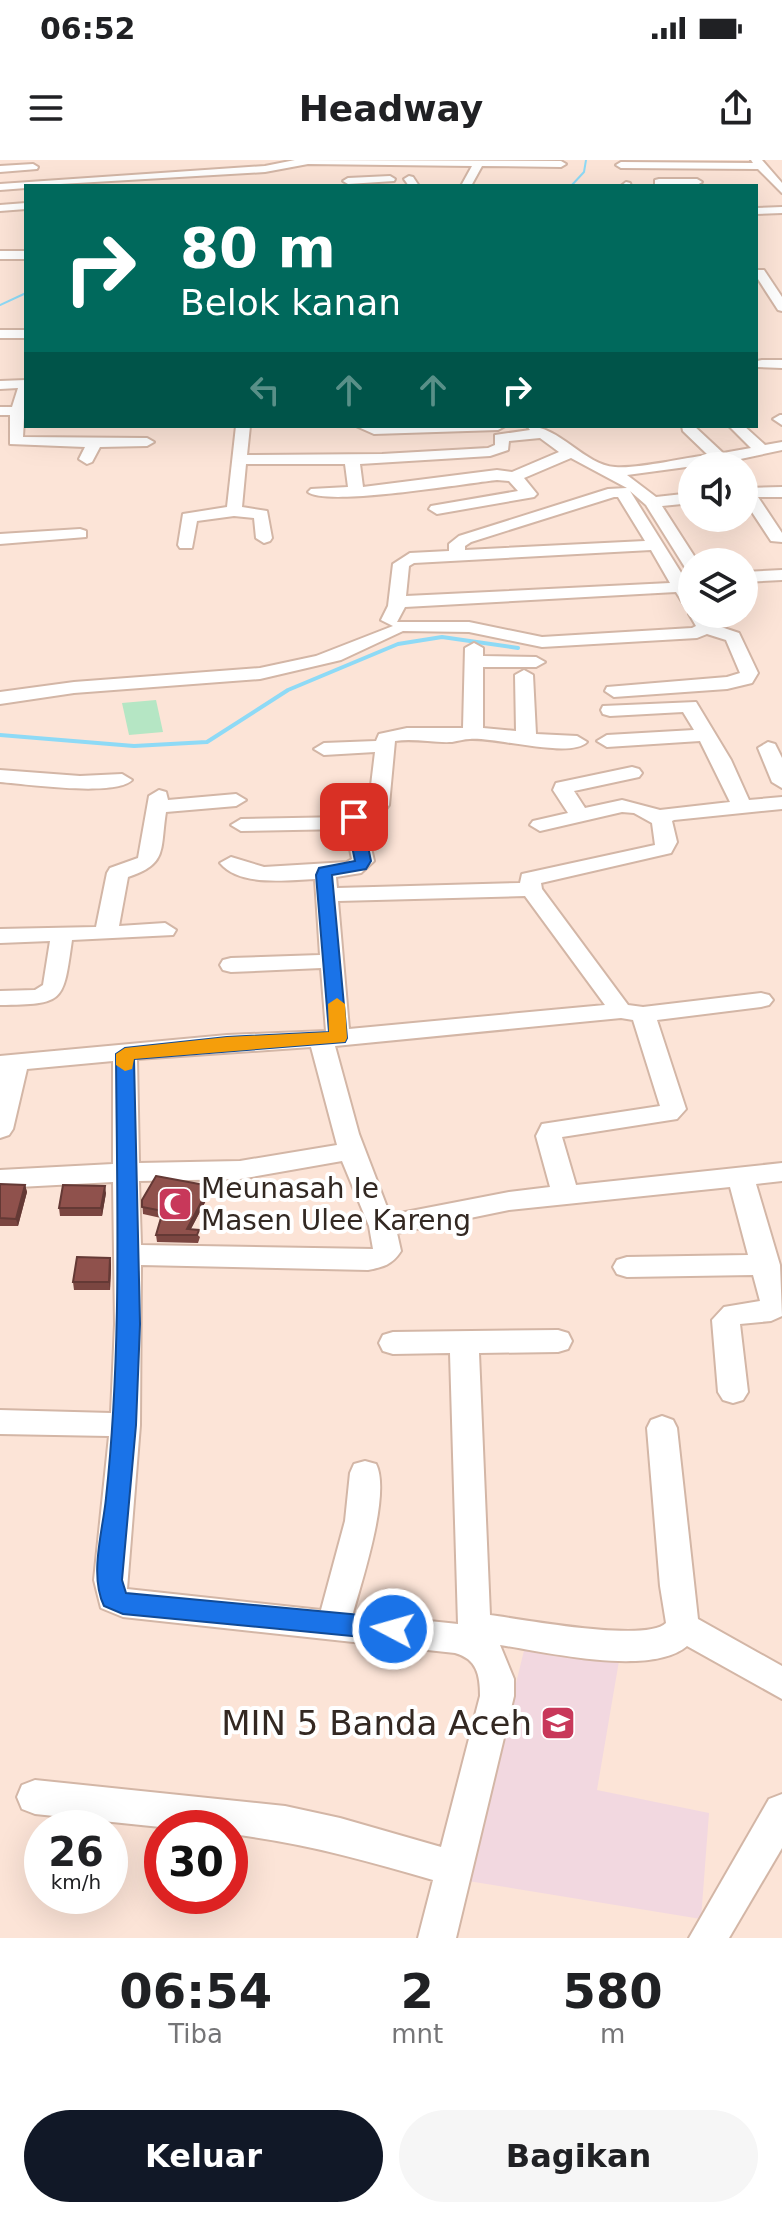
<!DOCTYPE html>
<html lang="id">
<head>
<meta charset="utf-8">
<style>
	body { margin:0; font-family:"DejaVu Sans",sans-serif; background:#f6f6f6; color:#202124; height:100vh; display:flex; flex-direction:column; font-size:30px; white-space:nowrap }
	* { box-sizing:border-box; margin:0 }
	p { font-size:26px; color:#757577 }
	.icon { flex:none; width:44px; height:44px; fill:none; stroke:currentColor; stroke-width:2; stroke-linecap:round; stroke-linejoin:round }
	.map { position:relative; height:1778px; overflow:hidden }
	.sheet { display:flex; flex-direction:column; background:#fff; flex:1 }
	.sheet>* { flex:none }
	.banner { position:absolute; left:24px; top:24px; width:734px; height:244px; border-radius:0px; box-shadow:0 8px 32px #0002; background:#00695c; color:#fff; overflow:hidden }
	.fabs { position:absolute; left:678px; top:292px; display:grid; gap:16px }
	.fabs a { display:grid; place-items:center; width:80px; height:80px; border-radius:50%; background:#fff; box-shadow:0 8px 32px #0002; font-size:40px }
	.speed { position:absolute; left:24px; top:1650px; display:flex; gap:16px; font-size:40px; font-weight:700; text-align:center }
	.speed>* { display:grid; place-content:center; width:104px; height:104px; border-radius:50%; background:#fff; box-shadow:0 8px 32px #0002; line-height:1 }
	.speed small { font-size:20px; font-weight:400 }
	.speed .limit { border:12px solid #d22; background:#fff; color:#111 }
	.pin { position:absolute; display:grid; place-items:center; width:68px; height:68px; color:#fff; margin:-34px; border-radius:16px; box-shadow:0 4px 12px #0006 }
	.me { position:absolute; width:88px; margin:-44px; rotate:276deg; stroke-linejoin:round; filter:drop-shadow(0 0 6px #0008) }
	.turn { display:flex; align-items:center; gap:28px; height:168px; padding:0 24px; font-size:36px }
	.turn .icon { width:104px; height:104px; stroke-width:2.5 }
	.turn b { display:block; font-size:56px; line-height:68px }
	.lanes { display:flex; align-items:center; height:76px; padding:0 24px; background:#0003; justify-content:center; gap:40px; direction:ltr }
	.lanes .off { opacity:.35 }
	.eta { display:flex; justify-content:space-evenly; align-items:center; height:136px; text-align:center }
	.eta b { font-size:48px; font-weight:700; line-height:56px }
	.cta { display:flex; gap:16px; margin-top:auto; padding:16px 24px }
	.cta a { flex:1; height:92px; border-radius:48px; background:#111827; color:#fff; font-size:32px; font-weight:700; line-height:92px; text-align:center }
	.cta a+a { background:#f6f6f6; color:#202124 }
	.status { display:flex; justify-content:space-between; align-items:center; height:56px; padding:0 40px; background:#fff; direction:ltr }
	.status svg { height:22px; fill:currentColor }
	header { display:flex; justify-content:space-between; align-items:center; height:104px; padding:0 24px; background:#fff; font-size:36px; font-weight:700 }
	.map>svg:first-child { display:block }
	.education { fill:#f2d8e0 }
	.green { fill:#b5e6c4 }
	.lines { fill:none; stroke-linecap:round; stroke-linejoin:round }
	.stream-far1 { stroke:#8edaf6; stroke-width:2 }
	.stream { stroke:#8edaf6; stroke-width:4 }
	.minor-casing { stroke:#d3b6a6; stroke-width:4 }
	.minor { fill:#fff; fill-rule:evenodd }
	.wall { fill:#7b4641 }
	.shaded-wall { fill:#643935 }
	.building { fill:#8f514c; stroke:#643935; stroke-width:2 }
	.route { fill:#1a73e8; stroke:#114b97; stroke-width:2 }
	.slow { fill:#f59e0b }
	.labels { text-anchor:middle; stroke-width:8; stroke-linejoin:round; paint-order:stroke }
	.poi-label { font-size:28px; fill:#332822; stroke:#fff; text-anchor:start }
	.near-poi-label { font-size:34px; fill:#332822; stroke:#fff; text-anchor:end }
</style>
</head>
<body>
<div class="status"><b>06:52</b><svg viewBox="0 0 49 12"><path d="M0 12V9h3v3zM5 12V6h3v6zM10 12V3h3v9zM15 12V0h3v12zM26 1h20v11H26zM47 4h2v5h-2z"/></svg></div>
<header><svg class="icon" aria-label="menu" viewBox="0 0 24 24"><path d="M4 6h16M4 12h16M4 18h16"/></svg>Headway<svg class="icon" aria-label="share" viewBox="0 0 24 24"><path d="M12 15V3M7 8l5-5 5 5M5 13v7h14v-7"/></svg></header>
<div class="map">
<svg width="782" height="1778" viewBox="0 0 782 1778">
	<rect width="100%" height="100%" fill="#fce4d7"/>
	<polygon class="education" points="528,1474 620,1495 597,1630 709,1653 701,1759 468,1721"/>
	<polygon class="green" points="156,540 163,572 129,575 122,543"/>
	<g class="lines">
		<g class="stream-far1">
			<polyline points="571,26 584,12 586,0"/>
			<polyline points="0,145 26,133"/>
		</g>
		<polyline class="stream" points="0,575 134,586 207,582 288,530 398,484 442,477 518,488"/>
		<g class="minor-casing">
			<g id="minor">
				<polygon points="295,0 561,1 566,4 561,7 482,6 471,26 461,26 472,6 308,4 265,12 26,26 26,28 0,30 0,24 265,6"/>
				<polygon points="751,0 762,0 782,23 782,33 758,9 621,8 616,5 621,2 753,3"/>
				<polygon points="33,4 38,7 37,9 0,12 0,6"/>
				<polygon points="390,16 395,19 394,21 348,24 343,21 348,18"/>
				<polygon points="409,16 413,17 419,26 409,26 404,19"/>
				<polygon points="659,19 697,19 702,22 697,25 655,24 655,20"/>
				<polygon points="626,22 630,23 631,26 621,26"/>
				<polygon points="26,43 26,49 0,51 0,45"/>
				<polygon points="782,47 782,53 756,54 756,48"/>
				<rect x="0" y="91" width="26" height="8"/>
				<polygon points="756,110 764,110 782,137 782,151 778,150 756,116"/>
				<rect x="0" y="170" width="26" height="8"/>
				<polygon points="762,200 782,200 782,208 757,207 757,201"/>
				<polygon points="26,220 23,277 147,278 154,282 147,286 100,287 92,302 87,304 79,299 85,287 10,284 10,255 0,255 0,247 12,247 18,228 0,229 0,221"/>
				<polygon points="780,255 782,255 782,265 773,259"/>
				<path d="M236,266H250L247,295L382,294L488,288L495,285V275L530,270L527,266C560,266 584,305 615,307C639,309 682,298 708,295L683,271L682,266H694L723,293L751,288L729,266H744L765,285L782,282V290L731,301L732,306H719L716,303L627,315L656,337L692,333V343L662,346L698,402H692V410L686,409L646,345L630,331L690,427L692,449L686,448L676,432L405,447L397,462H469L542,477L692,468L696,466L689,454L692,450V454H707L712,464L739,473L758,513L752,523L727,529L614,537L605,531L607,527L727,517L740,513L726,480L707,474L697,478L542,487L469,472L403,471L341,500L260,519L74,533L0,544V532L74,522L260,508L316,496L393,466L381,460L388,446L393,404L410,393L449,391V384L459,376L608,329L627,328L571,298L524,318L537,334L534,337L437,354L429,349L431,346L518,331L509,321L497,320C467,323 326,347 308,332L311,329L348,327L345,304H246L242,347L267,351L272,378L270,381L264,383L256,378L254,358L234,356L197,361L192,388H180L178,385L183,354L227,347ZM540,278L559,292L512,312L497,310L363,327L360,304L490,296L508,290L509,281ZM614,337H618L645,381L465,390V386L471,382ZM651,390L670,423L406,436L409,406L414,403Z"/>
				<polygon points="356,266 505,266 498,270 374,274"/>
				<polygon points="782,327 782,337 758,337 782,373 782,382 771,381 744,340 744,328"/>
				<polygon points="80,369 86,371 86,377 0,384 0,374"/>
				<polygon points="782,410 782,420 744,422 744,412"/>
				<path d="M474,483L483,488V496L536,497L545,502L536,507H483V568L516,571L515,515L524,510L533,515L536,574L577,576L587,582C571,599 496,577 470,579C464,579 458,581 452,582C433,583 414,578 395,581L389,645L386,649L364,657L374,701L361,713L336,717L337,728L520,723L522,714L655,685L652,663L634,653L622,652L540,671L530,665L533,661L568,653L553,630L556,623L632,607L639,609L642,613L639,617L574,631L585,648L622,640L660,650L730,642L700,581L607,587L597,581L607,575L694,570L683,552L610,556L603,554L601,550L603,546L696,542L731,600L749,640L782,637V649L674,660L672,661L677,682L671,693L541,723L542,729L628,845L643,847L761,833L769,835L773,840L769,845L761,847L657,860L686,949L677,959L562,977L576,1025L782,1003V1021L756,1024L780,1105L782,1156L771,1161L740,1164L748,1232L743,1240L733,1243L723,1240L718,1232L712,1160L724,1147L760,1141L753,1115L627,1117L617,1114L613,1107L617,1100L627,1097L748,1095L730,1027L509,1050L397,1073L401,1091C392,1105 383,1107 368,1110L141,1105L140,1265L127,1429L321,1450L345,1361L350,1313L354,1304L365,1301L376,1304C391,1333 362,1420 353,1453L458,1464L450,1193L393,1194L383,1191L379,1183L383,1175L393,1172L558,1170L568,1173L572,1181L568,1189L558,1192L479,1193L490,1455C522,1459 646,1483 666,1463L660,1426L647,1268L651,1260L662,1256L673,1260L677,1268L698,1459L782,1506V1539L687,1486C651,1517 545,1492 500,1485L514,1519V1536L456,1778H418L433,1720C365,1700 300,1682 230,1674V1668H170L35,1654L22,1649L17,1637L22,1625L35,1620L285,1646L340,1658L441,1687L480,1536C480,1515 477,1499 455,1493L123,1457L101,1448L94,1420L109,1276L0,1274V1250L111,1253L115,1164L113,1022L0,1028V1010L113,1004V901L27,909L13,969L9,975L0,978V896L227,875L326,871L321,808L231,812L223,810L220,805L223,800L231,798L320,795L315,719C287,720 240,727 220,703L231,697L264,707L347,702L352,699L346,669L241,671L231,665L241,659L344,657L349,649L369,642L375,592L324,595L314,589L324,583L376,581L379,574L407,568H463L465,488ZM525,736L605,845L349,869L338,741ZM621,858L633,860L660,946L542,964L536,976L550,1027L509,1032L390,1055L359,974L335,886ZM311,887L337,985L240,1001L139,1003L137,899ZM342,1001L369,1066L373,1089L141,1085L139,1021L240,1019Z"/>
				<polygon points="768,582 775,584 782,598 782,628 772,622 758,588"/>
				<path d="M0,610L80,616L122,614L132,620C116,637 25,624 0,622Z"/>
				<path d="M159,630L166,632L168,640L236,634L246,640L236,646L166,652C160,690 168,704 128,717L119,766L165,763L176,770L173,775L72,780C63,843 65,844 0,845V831L35,830L43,825L50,781L0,783V769L96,767L107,713L110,708L138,698L149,636Z"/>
				<polygon points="782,1634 782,1688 729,1778 689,1778 769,1639"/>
			</g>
		</g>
		<use href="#minor" class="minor"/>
	</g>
	<g class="wall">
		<polygon points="0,1024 25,1025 27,1032 18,1066 0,1066"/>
		<polygon points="106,1033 102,1056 60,1056 59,1048"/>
		<polygon points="210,1033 191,1069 200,1077 198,1083 157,1082 156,1075 161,1058 143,1054 142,1040"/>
		<polygon points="110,1098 111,1105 110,1130 74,1130 73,1122"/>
	</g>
	<g class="shaded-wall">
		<polygon points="25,1025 27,1032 18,1066 16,1059"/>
		<polygon points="105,1026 106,1033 102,1056 101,1048"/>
		<polygon points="210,1026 210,1033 187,1076 187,1069"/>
		<polygon points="110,1098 111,1105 110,1130 109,1122"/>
	</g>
	<g class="building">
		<polygon points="156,1016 210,1026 187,1069 199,1070 197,1075 156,1075 163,1051 142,1047 142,1040"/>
		<polygon points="0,1024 25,1025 16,1059 0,1058"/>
		<polygon points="63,1025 105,1026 101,1048 59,1048"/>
		<polygon points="77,1097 110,1098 109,1122 73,1122"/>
	</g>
	<path class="route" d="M354,652L362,657L371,701L366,709L332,715L347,878L345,882L134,899L140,1164L136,1265L122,1420L126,1433L393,1458L401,1461L405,1469L401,1477L393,1480L123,1454L104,1446C89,1415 103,1370 106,1338C122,1190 117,1042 116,894L125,888L227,877L329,872L316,715L319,708L355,701L346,657Z"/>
	<polygon class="slow" points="337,838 345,844 347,878 345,882 134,899 132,909 125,911 116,905 116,894 125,888 227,877 329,872 328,844"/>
	<defs>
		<g id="mosque-square" transform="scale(1.8)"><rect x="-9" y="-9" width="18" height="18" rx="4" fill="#c8385a" stroke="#fff"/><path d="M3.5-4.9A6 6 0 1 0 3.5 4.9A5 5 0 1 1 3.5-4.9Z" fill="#fff"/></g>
		<g id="school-square" transform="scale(1.8)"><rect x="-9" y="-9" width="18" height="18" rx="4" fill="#c8385a" stroke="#fff"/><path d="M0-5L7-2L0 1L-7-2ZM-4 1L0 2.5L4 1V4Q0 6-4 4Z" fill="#fff"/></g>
	</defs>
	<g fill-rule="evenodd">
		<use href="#mosque-square" x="175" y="1044"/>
		<use href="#school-square" x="558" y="1563"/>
	</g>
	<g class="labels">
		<g class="poi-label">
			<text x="201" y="1038">Meunasah Ie<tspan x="201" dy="32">Masen Ulee Kareng</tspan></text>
		</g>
		<g class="near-poi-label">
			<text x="532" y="1575">MIN 5 Banda Aceh</text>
		</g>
	</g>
</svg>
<div class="fabs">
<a><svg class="icon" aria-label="sound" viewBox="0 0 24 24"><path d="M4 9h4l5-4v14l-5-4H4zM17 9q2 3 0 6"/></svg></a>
<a><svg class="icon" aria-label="layers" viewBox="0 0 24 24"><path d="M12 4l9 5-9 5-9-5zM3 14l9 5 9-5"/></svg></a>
</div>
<div class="speed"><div>26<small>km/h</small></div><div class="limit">30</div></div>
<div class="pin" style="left:354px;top:657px;background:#d93025"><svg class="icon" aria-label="arrive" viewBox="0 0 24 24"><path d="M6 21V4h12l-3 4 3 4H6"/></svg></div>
<svg class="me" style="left:393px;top:1469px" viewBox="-20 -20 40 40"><circle r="17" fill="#1a73e8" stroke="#fff" stroke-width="3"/><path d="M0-11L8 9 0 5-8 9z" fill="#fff"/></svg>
<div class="banner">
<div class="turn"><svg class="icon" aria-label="right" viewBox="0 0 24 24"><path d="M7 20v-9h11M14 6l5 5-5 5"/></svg><div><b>80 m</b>Belok kanan</div></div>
<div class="lanes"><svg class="icon off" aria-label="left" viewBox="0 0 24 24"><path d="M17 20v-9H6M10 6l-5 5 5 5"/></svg><svg class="icon off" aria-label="ahead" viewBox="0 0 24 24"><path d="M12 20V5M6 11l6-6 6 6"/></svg><svg class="icon off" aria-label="ahead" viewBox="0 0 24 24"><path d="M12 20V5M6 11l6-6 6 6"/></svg><svg class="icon" aria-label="right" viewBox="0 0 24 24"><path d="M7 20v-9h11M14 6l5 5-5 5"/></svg></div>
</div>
</div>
<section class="sheet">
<div class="eta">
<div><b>06:54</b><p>Tiba</p></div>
<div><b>2</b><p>mnt</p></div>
<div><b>580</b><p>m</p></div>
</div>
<div class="cta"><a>Keluar</a><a>Bagikan</a></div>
</section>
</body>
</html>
